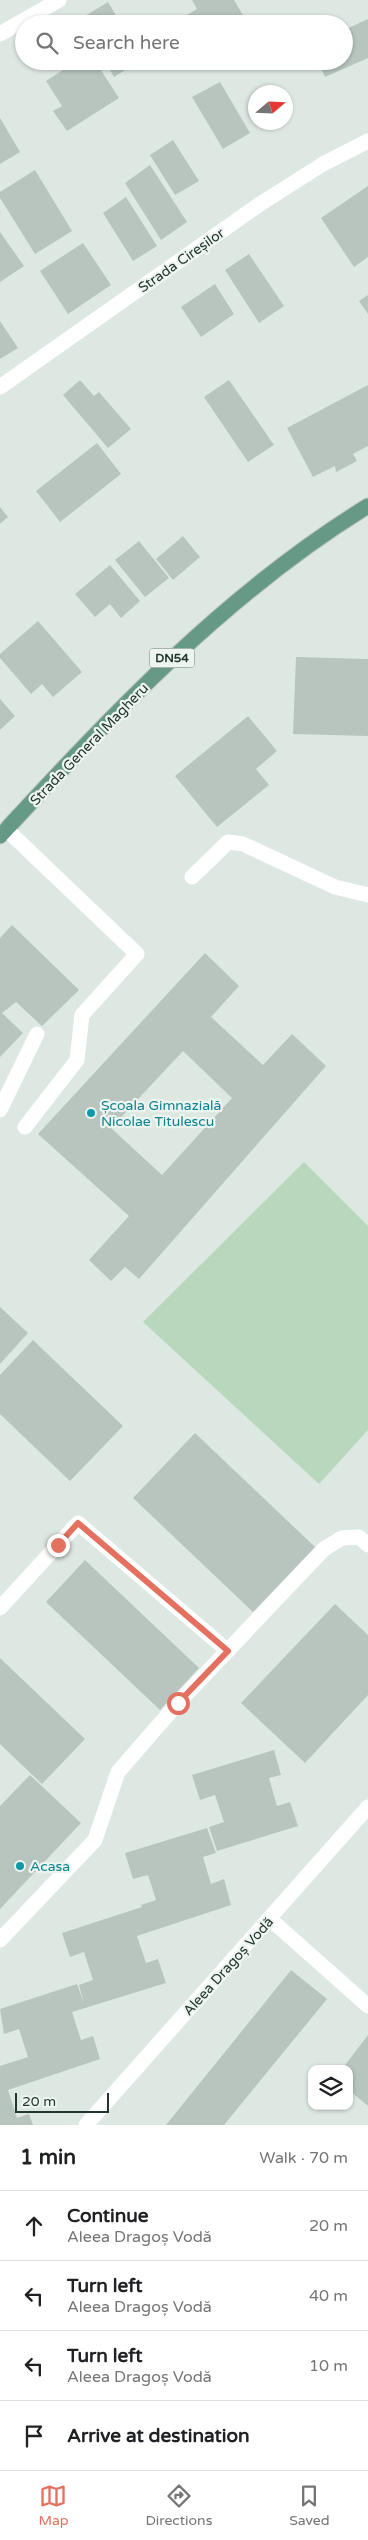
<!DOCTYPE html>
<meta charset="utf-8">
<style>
body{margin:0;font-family:"Varela Round",sans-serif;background:#f6f6f6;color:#202124}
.controls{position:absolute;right:15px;bottom:15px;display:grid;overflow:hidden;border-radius:10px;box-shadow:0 1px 4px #0004}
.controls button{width:45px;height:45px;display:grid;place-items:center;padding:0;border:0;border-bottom:1px solid #e0e0e0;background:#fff;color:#202124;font:25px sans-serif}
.compass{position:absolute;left:248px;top:85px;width:45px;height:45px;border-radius:50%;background:#fff;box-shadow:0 1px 4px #0004;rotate:71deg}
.scale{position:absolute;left:15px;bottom:12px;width:94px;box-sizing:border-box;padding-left:5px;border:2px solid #21362e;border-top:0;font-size:14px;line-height:18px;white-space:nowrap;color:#21362e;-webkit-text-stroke:4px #eef5f0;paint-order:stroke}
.stop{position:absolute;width:15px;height:15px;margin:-11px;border:4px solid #e4705f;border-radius:50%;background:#fff}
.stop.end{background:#e4705f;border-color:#fff;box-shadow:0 1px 5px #0008}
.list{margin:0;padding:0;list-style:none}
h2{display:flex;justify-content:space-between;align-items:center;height:65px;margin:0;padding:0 20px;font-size:21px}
h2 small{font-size:16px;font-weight:400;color:#757577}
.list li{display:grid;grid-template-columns:32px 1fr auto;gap:15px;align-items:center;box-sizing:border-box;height:70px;padding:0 20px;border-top:1px solid #e0e0e0}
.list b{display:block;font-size:19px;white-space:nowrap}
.list p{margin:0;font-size:16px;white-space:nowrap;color:#757577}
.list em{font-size:16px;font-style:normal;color:#757577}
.icon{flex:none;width:28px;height:28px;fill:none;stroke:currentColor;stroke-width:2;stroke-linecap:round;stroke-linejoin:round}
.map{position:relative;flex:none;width:368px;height:2125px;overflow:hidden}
.search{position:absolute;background:#fff;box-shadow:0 1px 4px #0004;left:15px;right:15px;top:15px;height:55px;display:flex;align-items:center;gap:12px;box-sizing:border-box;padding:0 18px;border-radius:28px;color:#757577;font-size:19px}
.sheet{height:345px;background:#fff}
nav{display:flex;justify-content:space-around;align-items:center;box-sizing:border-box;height:70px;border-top:1px solid #e0e0e0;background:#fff;font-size:14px;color:#757577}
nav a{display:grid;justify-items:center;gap:2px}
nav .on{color:#e4705f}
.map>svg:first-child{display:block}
.green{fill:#b8d8bd}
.building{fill:#b7c5be;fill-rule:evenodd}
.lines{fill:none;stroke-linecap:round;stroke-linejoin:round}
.primary-casing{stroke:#bcc3c0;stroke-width:17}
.lane{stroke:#fff;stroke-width:15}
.street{stroke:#fff;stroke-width:15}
.primary{stroke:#669a86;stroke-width:15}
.route{stroke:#e4705f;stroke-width:6}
.culture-dot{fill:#0f9aa8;stroke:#eef5f0;stroke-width:2}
.labels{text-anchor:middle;stroke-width:4.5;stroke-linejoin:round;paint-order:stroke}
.shield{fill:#eef5f0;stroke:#5e6f68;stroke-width:1}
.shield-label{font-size:12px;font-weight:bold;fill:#21362e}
.street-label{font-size:14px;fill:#21362e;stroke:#eef5f0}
.culture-label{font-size:14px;fill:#0d838f;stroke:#eef5f0;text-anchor:start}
</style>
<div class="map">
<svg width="368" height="2125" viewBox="0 0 368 2125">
<rect width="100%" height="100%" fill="#dee8e2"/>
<path class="green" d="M304,1162l64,64v204l-49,54 -176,-162z"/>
<path class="building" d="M192,0h42l13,22 -62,2 -3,-6 15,-9z
M108,2l13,22h-38l-3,-5z
M368,19v39l-43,19 -7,-16h26v-31z
M77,61h18l24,37 -52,33 -14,-20 9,-5 -16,-25z
M105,61h35l-26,16z
M220,82l30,51 -27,16 -31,-52z
M0,118l20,34 -20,12z
M173,140l26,41 -24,14 -25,-40z
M150,165l37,57 -26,18 -36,-57z
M35,170l37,61 -37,23 -35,-56v-6z
M368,186v71l-14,10 -33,-49z
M126,197l31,49 -24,15 -30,-48z
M0,232l24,34 -24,16z
M83,243l28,42 -43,29 -28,-43z
M249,254l35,52 -25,17 -34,-53z
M215,284l19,30 -33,23 -20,-30z
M368,295v19l-9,-13z
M0,321l18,27 -18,11z
M80,380l14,16 5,-4 32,37 -23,19 -45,-53z
M229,380l45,65 -26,17 -44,-65z
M368,385v61l-15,8 4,7 -21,11 -1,-6 -22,11 -26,-49z
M97,443l24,31 -61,48 -24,-31z
M0,507l8,10 -8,7z
M183,536l17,21 -27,23 -17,-21z
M139,541l30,37 -24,19 -30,-37z
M110,565l30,36 -19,17 -11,-14 -15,13 -20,-23z
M38,621l44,51 -29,25 -11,-13 -11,10 -31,-36v-4z
M296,657l72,2v77l-75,-2z
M0,699l15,17 -15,14z
M248,716l29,35 -21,18 13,16 -52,42 -42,-51z
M12,925l67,65 -37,36 -26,-24 -14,11 21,20 -23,24v-119z
M205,953l34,33 -28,31 52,48 29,-31 34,32 -187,213 -14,-12 -14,14 -22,-21 40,-44 -91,-82zM183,1051l49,47 -70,77 -51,-47z
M0,1307l28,26 -28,31z
M33,1340l90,86 -53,55 -70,-67v-39z
M195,1433l120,114 -62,65 -120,-114z
M85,1560l114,108 -39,42 -114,-108z
M335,1604l33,31v60l-63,68 -64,-60z
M0,1658l85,81 -43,45 -42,-40z
M274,1750l7,25 -12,3 8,28 13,-4 8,24 -81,25 -8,-24 15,-5 -9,-27 -15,5 -8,-25z
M30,1775l51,48 -81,86v-103z
M207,1828l9,25 -13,4 8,27 13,-5 7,26 -94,31 9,27 12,-4 8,24 -94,29 9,28 12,-4 7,23 -92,31 9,28 12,-4 4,11h-33v-59l28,-9 -9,-28 -15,5 -4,-25 77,-25 7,19 -5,-18 14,-5 -9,-28 -14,5 -8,-24 80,-26 -1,-2 15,-5 -8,-25 -15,4 -8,-26z
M291,1970l36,29 -103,126h-58z
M368,2035v71l-19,-16v-21h-7z"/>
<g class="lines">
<defs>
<path id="primary" d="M0,836c112,-121 226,-243 368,-330"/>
</defs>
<use href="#primary" class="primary-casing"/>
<path class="lane" d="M6,829l131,125 -55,61 -5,45 -52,67
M192,877l36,-35 15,2 92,43 33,8"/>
<path class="street" d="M0,34l59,-34
M0,387l260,-183 63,-40 45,-23
M0,1110l37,-76
M0,1608l78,-85 150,128
M270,1919l98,87
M0,1940l95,-100 23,-68 60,-69 146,-154 18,-11 17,-1 9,8
M86,2125l282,-318"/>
<use href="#primary" class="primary"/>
</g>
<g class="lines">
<path class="route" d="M58,1545l20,-22 150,128 -50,52"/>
</g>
<g class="culture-dot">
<circle cx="91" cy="1113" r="5"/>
<circle cx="20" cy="1866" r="5"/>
</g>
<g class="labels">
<rect class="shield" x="149.5" y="648.5" width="45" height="19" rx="4"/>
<g class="shield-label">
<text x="172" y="662">DN54</text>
</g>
<g class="street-label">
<text transform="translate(181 260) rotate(-35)" y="5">Strada Cireșilor</text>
<text transform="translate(89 744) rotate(-46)" y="5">Strada General Magheru</text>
<text transform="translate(228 1966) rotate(-48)" y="5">Aleea Dragoș Vodă</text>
</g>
<g class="culture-label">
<text x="101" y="1110">Școala Gimnazială<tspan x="101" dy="16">Nicolae Titulescu</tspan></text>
<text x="30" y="1871">Acasa</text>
</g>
</g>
</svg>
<div class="controls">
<button><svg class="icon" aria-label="layers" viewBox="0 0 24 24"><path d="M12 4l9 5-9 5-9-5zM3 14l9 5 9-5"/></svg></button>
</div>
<svg class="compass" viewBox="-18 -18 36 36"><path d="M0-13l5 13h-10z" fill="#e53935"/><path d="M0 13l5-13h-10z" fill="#757577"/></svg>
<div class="scale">20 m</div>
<div class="stop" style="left:178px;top:1703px"></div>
<div class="stop end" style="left:58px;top:1545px"></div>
<div class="search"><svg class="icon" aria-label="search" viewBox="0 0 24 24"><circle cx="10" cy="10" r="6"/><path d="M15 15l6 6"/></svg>Search here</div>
</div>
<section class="sheet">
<h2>1 min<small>Walk · 70 m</small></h2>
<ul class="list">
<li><svg class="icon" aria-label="ahead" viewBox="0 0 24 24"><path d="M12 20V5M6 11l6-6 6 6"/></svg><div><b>Continue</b><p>Aleea Dragoș Vodă</p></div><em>20 m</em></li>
<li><svg class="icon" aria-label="left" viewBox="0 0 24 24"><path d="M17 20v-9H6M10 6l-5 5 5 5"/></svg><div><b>Turn left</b><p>Aleea Dragoș Vodă</p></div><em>40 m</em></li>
<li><svg class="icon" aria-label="left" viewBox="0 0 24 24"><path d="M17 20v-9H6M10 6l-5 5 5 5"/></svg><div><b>Turn left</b><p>Aleea Dragoș Vodă</p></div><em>10 m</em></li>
<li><svg class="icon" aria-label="arrive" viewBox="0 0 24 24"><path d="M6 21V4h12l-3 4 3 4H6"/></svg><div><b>Arrive at destination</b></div></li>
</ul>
</section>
<nav>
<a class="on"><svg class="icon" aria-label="map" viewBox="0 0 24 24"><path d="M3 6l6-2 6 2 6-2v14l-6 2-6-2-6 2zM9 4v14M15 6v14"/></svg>Map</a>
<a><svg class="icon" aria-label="directions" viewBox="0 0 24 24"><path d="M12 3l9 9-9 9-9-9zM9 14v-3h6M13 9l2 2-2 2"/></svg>Directions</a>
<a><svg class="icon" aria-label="saved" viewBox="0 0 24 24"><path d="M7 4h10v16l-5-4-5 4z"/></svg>Saved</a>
</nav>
